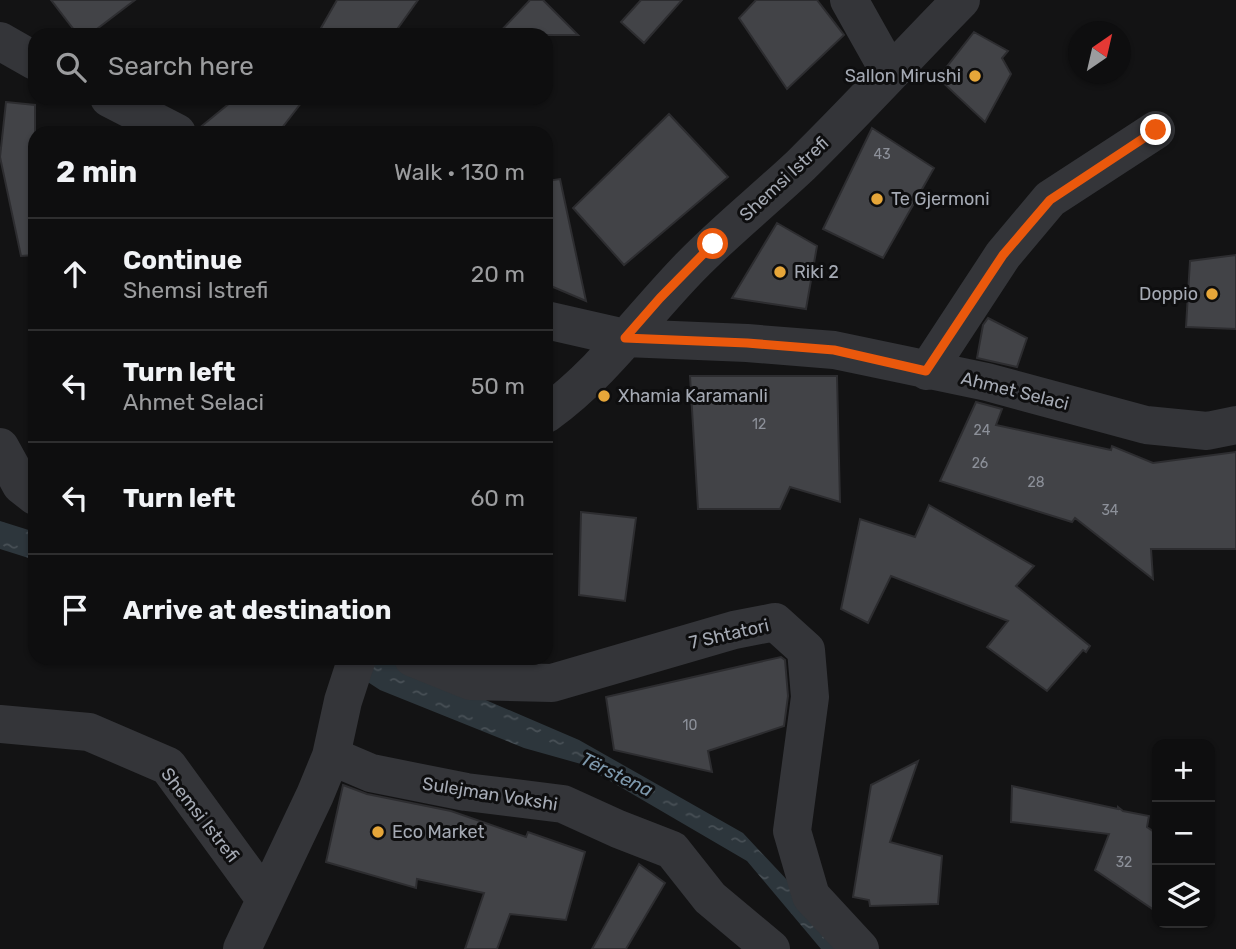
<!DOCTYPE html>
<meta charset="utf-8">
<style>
body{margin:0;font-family:Rubik,sans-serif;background:#1c1c1d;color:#f1f3f6}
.controls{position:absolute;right:21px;bottom:21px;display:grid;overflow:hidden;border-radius:14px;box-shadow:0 2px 5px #0004}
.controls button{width:63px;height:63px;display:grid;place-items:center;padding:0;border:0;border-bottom:2px solid #2e2e2f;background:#0e0e0f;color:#f1f3f6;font:35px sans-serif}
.compass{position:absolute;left:1068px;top:21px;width:63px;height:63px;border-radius:50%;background:#0e0e0f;box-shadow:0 2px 5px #0004;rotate:34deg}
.stop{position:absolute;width:21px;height:21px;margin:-16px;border:5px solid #ea580c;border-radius:50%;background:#fff}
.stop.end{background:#ea580c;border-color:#fff;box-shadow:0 2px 7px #0008}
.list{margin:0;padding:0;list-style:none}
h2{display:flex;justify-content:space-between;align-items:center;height:91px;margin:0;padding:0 28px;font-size:30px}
h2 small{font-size:23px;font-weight:400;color:#9b9c9e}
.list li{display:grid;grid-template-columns:46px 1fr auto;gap:21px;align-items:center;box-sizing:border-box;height:112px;padding:0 28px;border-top:2px solid #2e2e2f}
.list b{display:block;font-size:26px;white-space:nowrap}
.list p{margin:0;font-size:23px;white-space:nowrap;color:#9b9c9e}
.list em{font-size:23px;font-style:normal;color:#9b9c9e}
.icon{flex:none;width:38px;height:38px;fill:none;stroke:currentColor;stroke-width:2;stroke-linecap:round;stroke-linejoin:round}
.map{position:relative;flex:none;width:1236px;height:949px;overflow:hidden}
.search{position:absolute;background:#0e0e0f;box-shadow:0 2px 5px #0004;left:28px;top:28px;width:525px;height:77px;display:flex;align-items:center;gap:18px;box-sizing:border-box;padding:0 24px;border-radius:21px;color:#9b9c9e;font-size:26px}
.panel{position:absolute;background:#0e0e0f;box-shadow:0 2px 5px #0004;left:28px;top:126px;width:525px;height:539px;border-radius:21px}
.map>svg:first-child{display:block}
.water{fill:url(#water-ripples)}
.building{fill:#424347;stroke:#2d2d30;stroke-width:2}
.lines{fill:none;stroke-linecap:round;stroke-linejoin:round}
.minor{stroke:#343539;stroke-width:38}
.route{stroke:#ea580c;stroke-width:9}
.poi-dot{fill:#e6a639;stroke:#0e0e0f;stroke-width:2.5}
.labels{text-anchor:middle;stroke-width:6;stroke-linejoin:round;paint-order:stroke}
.number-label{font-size:14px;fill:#8c9099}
.poi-label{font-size:18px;fill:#a5aab4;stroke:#0e0e0f;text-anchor:start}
.street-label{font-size:18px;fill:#a5aab4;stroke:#0e0e0f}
.water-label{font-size:19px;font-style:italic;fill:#7e99ad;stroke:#0e0e0f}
</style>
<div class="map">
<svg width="1236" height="949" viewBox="0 0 1236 949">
<defs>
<pattern id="water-ripples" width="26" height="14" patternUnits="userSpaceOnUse" patternTransform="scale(1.75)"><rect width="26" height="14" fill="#2d363c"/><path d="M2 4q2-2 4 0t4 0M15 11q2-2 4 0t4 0" fill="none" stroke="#485056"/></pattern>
</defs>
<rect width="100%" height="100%" fill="#131314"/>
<path class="water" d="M0,521l35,11v28l-35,-11z
M331,658h73l70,37 105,45 164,93 61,65 41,51h-24l-74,-88 -166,-97 -57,-16 -144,-58z"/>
<path class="building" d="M51,0h84l-46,35h-11z
M337,0h81l-25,35h-76z
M530,0h13l35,35h-81z
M641,0h41l-38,43 -23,-21z
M756,0h61l27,35 -57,54 -48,-71z
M974,32l34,19 -6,7 9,16 -26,48 -47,-44z
M236,98h69l-27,35h-79l-1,-4z
M6,102l29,3v150l-14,1 -21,-99z
M669,114l59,63 -104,88 -51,-57z
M872,128l62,40 -51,90 -60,-29z
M560,179l26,122 -40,-17v-103z
M777,223l40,23 -11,63 -74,-11z
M1236,255v74l-50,-2 4,-66z
M988,318l39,20 -10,29 -40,-9 6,-33z
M690,376h147l3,126 -50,-15 -10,22h-82z
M976,402l26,7 -6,16 115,25 1,-4 41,17 83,-11v97h-85l2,30 -78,-61 -3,4 -132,-41z
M929,505l105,61 -18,20 74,60 -4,6 -3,-2 -36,41 -60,-44 21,-26 -117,-45 -23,47 -27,-14 19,-90 55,18z
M581,512l55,6 -11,83 -46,-6z
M781,657l4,3 3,36 -4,30 -76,25 4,21 -98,-22 -8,-53z
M918,761l-28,81 52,14 -4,48 -68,2 -1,-6 -16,-3 18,-112z
M343,785l24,9 84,17 75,26 2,-5 57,20 -19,68 -56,-6 -13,35h-32l19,-56 -67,-14 -1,9 -90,-26z
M1012,786l106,23v-2l5,4 26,5 -2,11 10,7v78l-62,-42 14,-36 -98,-12z
M639,864l26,19 -39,66h-34z"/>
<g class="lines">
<path class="minor" d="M849,0l41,73
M0,41l35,20
M109,98l68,35
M546,320l79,18 122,5 87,7 153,32 159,43 61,6 29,-6
M927,371l76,-116 47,-56 106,-69
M546,414c56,-40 97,-99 145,-148 35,-36 74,-67 110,-101 55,-54 106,-110 160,-165
M0,447l21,38 14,11
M413,658l57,23 82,2 182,-53 41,-8 31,28 4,47 -18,134 19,65 49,53
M0,724l89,8 79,34 97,133
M331,756l40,17 95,19 97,12 55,25 54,21 38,48 61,51
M242,949l73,-154 16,-39 12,-55 14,-43"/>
</g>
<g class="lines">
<path class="route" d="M713,244l-53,54 -35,40 122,5 87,7 92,21 77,-116 47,-55 106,-70"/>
</g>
<g class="poi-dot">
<circle cx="975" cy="76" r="7"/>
<circle cx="877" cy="199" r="7"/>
<circle cx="780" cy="272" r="7"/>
<circle cx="1212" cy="294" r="7"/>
<circle cx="604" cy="396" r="7"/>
<circle cx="378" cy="832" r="7"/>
</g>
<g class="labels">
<g class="number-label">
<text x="882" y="159">43</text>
<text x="759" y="429">12</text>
<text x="982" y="435">24</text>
<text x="980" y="468">26</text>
<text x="1036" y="487">28</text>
<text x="1110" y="515">34</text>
<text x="690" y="730">10</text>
<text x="1124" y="867">32</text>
</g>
<g class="poi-label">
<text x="961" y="82" text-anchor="end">Sallon Mirushi</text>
<text x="891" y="205">Te Gjermoni</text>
<text x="794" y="278">Riki 2</text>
<text x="1198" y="300" text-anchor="end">Doppio</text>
<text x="618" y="402">Xhamia Karamanli</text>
<text x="392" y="838">Eco Market</text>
</g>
<g class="street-label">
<text transform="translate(784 179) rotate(-43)" y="6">Shemsi Istrefi</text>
<text transform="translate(1015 391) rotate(14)" y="6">Ahmet Selaci</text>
<text transform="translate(729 634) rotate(-13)" y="6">7 Shtatori</text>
<text transform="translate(490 794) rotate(9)" y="6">Sulejman Vokshi</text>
<text transform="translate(200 815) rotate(52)" y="6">Shemsi Istrefi</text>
</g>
<g class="water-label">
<text transform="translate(617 774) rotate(26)" y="7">Tërstena</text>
</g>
</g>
</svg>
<div class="controls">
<button>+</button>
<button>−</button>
<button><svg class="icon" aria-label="layers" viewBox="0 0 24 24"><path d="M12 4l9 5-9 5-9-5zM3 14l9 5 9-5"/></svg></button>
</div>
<svg class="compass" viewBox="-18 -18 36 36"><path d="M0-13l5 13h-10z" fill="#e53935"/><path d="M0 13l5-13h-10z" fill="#9b9c9e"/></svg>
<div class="stop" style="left:713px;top:244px"></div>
<div class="stop end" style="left:1156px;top:130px"></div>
<div class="search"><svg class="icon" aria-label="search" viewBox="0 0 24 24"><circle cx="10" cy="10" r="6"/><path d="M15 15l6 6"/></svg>Search here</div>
<section class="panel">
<h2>2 min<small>Walk · 130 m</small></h2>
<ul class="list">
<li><svg class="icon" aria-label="ahead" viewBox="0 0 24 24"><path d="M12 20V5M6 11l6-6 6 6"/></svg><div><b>Continue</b><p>Shemsi Istrefi</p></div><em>20 m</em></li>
<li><svg class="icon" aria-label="left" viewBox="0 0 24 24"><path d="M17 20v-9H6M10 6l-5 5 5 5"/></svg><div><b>Turn left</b><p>Ahmet Selaci</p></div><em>50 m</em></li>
<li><svg class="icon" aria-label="left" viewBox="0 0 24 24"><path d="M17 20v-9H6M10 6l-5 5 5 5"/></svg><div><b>Turn left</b></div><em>60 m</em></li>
<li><svg class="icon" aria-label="arrive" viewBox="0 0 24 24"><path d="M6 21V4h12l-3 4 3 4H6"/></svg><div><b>Arrive at destination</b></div></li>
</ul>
</section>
</div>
